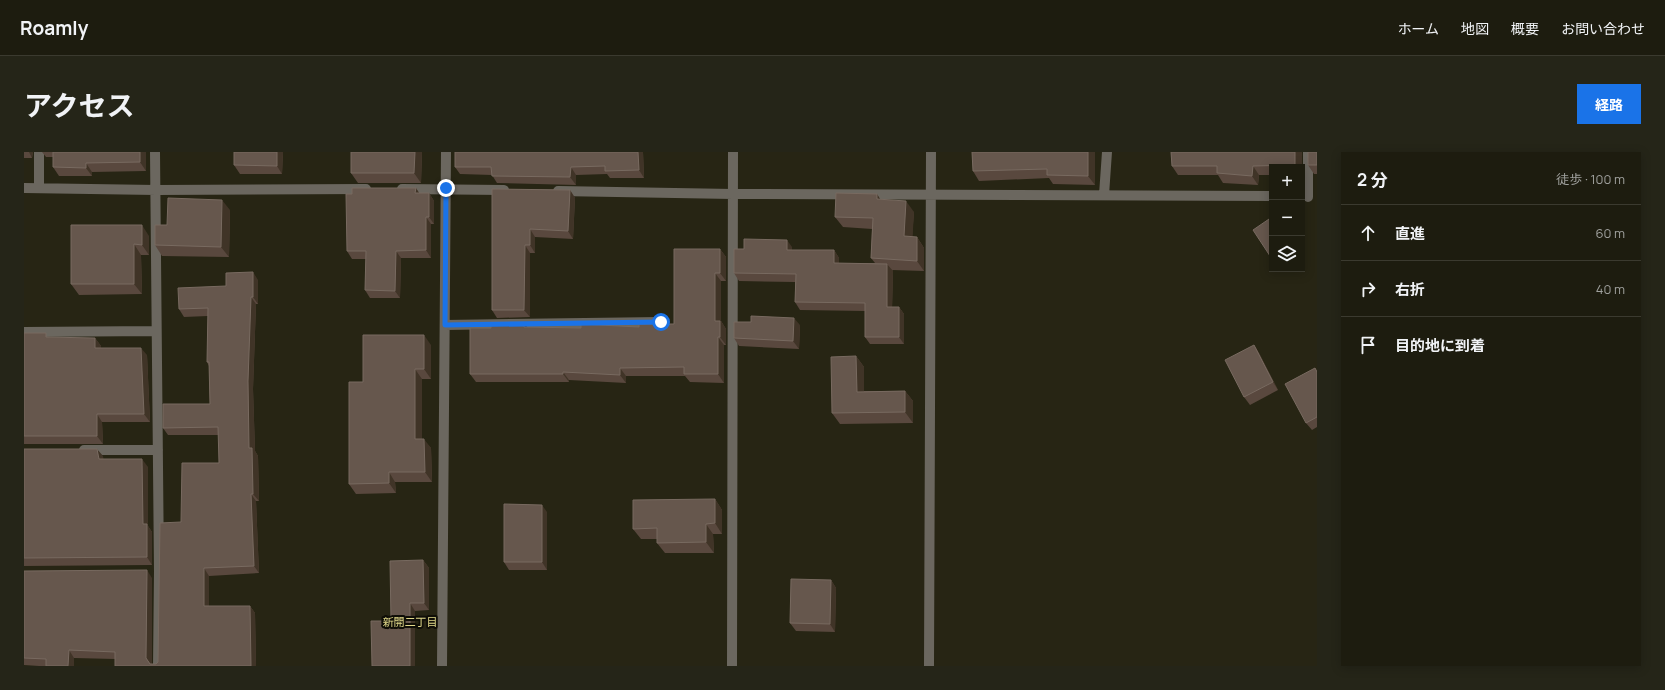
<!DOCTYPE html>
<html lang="ja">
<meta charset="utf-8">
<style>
body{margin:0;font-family:Manrope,"Noto Sans JP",sans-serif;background:#252518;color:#f1f3f6}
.controls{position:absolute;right:12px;top:12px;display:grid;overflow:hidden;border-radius:0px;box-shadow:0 2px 10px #0003}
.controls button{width:36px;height:36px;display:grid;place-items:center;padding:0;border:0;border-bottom:1px solid #3b3a2f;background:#1d1c0f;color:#f1f3f6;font:20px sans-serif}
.stop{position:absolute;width:12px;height:12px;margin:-9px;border:3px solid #1a73e8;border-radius:50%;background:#fff}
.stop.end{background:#1a73e8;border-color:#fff;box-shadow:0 1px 4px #0008}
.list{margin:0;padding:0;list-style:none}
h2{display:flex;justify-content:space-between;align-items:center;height:52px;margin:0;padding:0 16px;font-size:17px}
h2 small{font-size:13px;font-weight:400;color:#a0a19e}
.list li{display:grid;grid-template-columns:26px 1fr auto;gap:12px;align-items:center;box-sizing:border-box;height:56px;padding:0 16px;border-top:1px solid #3b3a2f}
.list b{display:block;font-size:15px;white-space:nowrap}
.list em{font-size:13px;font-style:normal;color:#a0a19e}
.icon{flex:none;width:22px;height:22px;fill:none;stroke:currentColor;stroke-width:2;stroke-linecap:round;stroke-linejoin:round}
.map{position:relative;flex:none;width:1293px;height:514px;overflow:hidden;border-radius:0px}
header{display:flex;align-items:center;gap:24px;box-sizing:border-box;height:56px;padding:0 20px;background:#1d1c0f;border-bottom:1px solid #3b3a2f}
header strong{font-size:19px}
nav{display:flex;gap:22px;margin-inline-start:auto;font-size:14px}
.intro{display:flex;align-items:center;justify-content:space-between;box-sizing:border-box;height:96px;padding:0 24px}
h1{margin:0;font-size:28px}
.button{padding:10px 18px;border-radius:0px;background:#1a73e8;color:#fff;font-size:14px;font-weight:700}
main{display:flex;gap:24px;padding:0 24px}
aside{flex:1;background:#1d1c0f;border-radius:0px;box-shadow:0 2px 10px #0003}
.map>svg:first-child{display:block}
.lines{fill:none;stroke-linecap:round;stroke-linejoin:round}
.minor{stroke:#6b675f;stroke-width:10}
.wall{fill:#59483e}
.shaded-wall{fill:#403427}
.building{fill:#66574d;stroke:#786a60}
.route{stroke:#1a73e8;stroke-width:5}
.labels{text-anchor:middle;stroke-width:4;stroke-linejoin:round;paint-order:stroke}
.neighbourhood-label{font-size:11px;fill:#e1d98a;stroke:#0f0e07}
</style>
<header>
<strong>Roamly</strong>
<nav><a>ホーム</a><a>地図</a><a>概要</a><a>お問い合わせ</a></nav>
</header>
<div class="intro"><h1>アクセス</h1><a class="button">経路</a></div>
<main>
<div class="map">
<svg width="1293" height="514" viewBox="0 0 1293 514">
<rect width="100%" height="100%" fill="#272514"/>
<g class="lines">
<path class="minor" d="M15,0v36
M131,0l4,419 -1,95
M1284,0v45
M0,36l132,2 210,-1
M378,37l102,1
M534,39l175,3 539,2
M1080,43l3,-43
M421,173l216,-3
M0,180l132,-1
M60,298h74
M418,514l4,-514
M708,514l1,-514
M905,514l2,-514"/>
</g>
<path class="wall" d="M0,0h9l-1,6h-8z
M18,0h104v19l-54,1v4h-33l-6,-9v-10h-7z
M210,0h49l-1,22h-42l-6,-9z
M327,0h71l-1,31h-63l-7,-10z
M431,0h188l1,26h-34l-3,-4 -31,1v10l-79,-2 -5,-8 -32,-1 -5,-7z
M948,0h123v33l-42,-1 -4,-6 -70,3 -6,-10z
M1147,0h131v15h-30v8h-13l-1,10 -35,-2 -5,-8h-40l-6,-9z
M1293,0v22h-3l-6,-9z
M392,36l3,5h10l5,8v23h-3v34h-30l-1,40h-30l-5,-8 1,-31h-14l-5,-8 5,-57z
M468,37l78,1 5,8 -2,41 -38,-2v16h-5v64l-33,1 -5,-8z
M853,42l3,6 34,12 -2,25h5l7,11v23l-32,-1 1,1 -1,36h7l5,7v30h-34l-5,-7v-26l-65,-1 -5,-8v-20l-56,-1 -5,-8 58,-26v3h42l5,8v5h36l-4,-5 1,-29 -29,-2 -8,-10z
M206,58l-1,47 -67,-1 -7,-11 12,-20z
M47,73l78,11v19h-8l1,39 -63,1 -8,-11z
M696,97l6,8v24h-5v40l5,8v16h-2v38l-34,-1 -5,-6h-59v7l-57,-3v2h-93l-6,-8 57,-47 54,1 58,-1 35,-3z
M234,128v24h-2l-3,85 2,62 3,5 1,45h-3l3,72 -50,3v30h41l5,7 1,53h-141v-7l-41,-1v8h-35l-15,-1v-94l128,7v86h4l2,-2 23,-140 38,-59v-28h-51l-5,-7 47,-24 -1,-38 -2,-4 1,-46 -24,1 -5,-8 47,-23z
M776,173l-1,24 -60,-3 -5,-8z
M0,181l25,5h46l6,8v2l46,7 3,67h-48l1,22h-79z
M407,193v34h-9v60l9,9 1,34h-37l1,11 -40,1 -7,-10 14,-102z
M1230,193l5,8 19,37 -28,15 -6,-8z
M832,204l8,11v24h41l8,10v22l-73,1 -8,-11z
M1291,216l2,3v56l-5,3 -6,-7z
M0,297l79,7v3l45,8v59l4,6v33l-128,1z
M691,347l7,11v24h-9l1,19h-49l-8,-10v-4h-16l-8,-10z
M523,360v58h-38l-5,-8z
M399,408l6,8v42l-14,1v55h-43z
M807,428l5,8 -1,44 -39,-1 -6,-8z"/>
<path class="shaded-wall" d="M5,0h4l-1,6z
M116,0h6v19l-6,-9z
M253,0h6l-1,22 -5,-8z
M391,0h7l-1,31 -7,-10z
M614,0h5l1,26 -5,-8z
M1064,0h7v33l-7,-9z
M1271,0h7v15h-6l-1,-2z
M62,11l6,9v4l-6,-8z
M1229,14l6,9 -1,10 -6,-9z
M547,15l5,8v10l-6,-8z
M392,36l5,8 -6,-3z
M546,38l5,8 -2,41 -5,-8z
M405,41l5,8v23l-5,-7z
M853,42l7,11 -7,-6z
M198,48l8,10 -1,47 -8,-10z
M882,49l8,11 -2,35 -8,-11z
M402,65l5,7v34l-5,-8z
M118,73l7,11v19l-7,-10z
M506,77l5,8v16l-5,-8z
M893,85l7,11v23l-7,-10z
M763,88l5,7v10l-5,-7z
M110,92l7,11 1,39 -8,-10z
M501,93l5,8v64l-6,-7z
M696,97l6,8v24l-6,-8z
M810,98l5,8v13l-5,-8z
M372,99l5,7 -1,40 -5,-7z
M863,112l6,7 -1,43 -5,-7z
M229,120l5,8v24l-5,-7z
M691,121l6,8v40l5,8v16l-6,-8 -5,-16z
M227,145l5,7 -3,85 2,62 3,5 1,45 -6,-7 -4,-46 -1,-67z
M875,155l5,7v30l-5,-7z
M770,166l6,7 -1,24 -6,-8z
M500,170l5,8 -5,-3z
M400,183l7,10v34l-7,-10z
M694,185l6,8v38l-6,-9z
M71,186l6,8v10l-6,-8z
M1230,193l5,8 19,37 -5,-8z
M117,196l6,7 3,67 -6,-8z
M832,204l8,11v35l-7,-10z
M596,216l6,8v7l-6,-8z
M391,217l7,10v70l-7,-10z
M539,220l6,8v2l-6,-8z
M881,239l8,10v22l-8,-11z
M73,262l5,8 1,22 -6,-8z
M400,287l7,9 1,34 -7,-10z
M73,297l6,7 2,11 -6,-8z
M118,307l6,8v59l4,6v33l-5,-8 -4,-33z
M365,320l6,10 1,11 -7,-10z
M227,342l5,7 3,72 -5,-7z
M691,347l7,11v24l-7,-11z
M518,353l5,7v58l-5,-8z
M682,372l7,10 1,19 -8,-11z
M399,408l6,8v42l-5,-7z
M180,416l5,8v37l-5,-7z
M123,418l5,8v88l-6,-8z
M807,428l5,8 -1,44 -5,-8z
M386,451l5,8v55h-5z
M226,454l5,7 1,53h-5z
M45,498l5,8v8h-6z"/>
<path class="building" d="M29,0h87v10l-54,1v5l-33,-1z
M210,0h43v14l-43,-1z
M327,0h64l-1,21h-63z
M431,0h183l1,18 -34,1v-5l-34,1 -1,10 -78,-1 -1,-9h-36z
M948,0h116v24l-41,-1v-6l-74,2z
M1147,0h124v13l-42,1 -1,10 -35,-3v-7h-45z
M1284,0h9v13h-9z
M328,36h64l-1,5h14v24h-3v33l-30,1 -1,40 -30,-1 1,-39h-19l-1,-57h6z
M468,37l78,1 -2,41 -38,-2v16h-5l-1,65h-32z
M812,41l41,1v5l29,2 -2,35 13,1v24l-46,-3 2,-40 -38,-1z
M144,46l54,2 -1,47 -66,-2v-20h12z
M1248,65v42l-19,-29z
M47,73h71v20l-8,-1v40h-63z
M720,87l43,1v10h47v13l53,1v43h12v30h-34v-34l-70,-1 1,-28 -62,-1v-24h10z
M650,97h46v24h-5v48h5v16h-2v37h-34v-7l-64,1v7l-57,-3v2h-93v-46h21v-6h33v5l57,1v-4l58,3v-3h35z
M229,120v25h-2l-3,84 1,67h3l1,46h-2l3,72 -50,2v38h46l1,60h-136v-14l-46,-2 -1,16h-22v-7l-22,-1v-87l123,-1 -1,88 4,6h6l2,-2 2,-139 21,-1 1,-59h37l-1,-36 -55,1v-24h47l-1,-42h-2l1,-54 -29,1 -1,-21 48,-2v-13z
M727,164l43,2 -1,23 -59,-3v-16h17z
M0,181h22v4l49,1v10h46l3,66h-47v22h-73z
M339,183h61v34h-9v70h9l1,33h-36v11l-40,1v-102h14z
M1230,193l19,37 -29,15 -19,-37z
M832,204l1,36 48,-1v21l-73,1 -1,-56z
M1291,216l2,4v45l-11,6 -21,-39z
M0,297h73l2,10h43l1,65h4v33l-123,1z
M691,347v24l-9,1v18l-49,1v-15l-24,1v-29z
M480,352l38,1v57h-38z
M399,408l1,43h-14v63h-38l-1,-45h20l-1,-60z
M767,427l40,1 -1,44 -40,-1z"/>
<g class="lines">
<path class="route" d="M422,36l-1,137 216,-3"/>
</g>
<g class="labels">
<g class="neighbourhood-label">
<text x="386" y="474">新開二丁目</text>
</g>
</g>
</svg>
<div class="controls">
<button>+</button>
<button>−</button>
<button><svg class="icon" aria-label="layers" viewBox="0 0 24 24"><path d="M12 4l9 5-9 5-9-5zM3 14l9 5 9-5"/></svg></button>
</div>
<div class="stop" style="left:637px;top:170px"></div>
<div class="stop end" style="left:422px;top:36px"></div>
</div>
<aside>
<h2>2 分<small>徒歩 · 100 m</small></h2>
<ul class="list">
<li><svg class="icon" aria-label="ahead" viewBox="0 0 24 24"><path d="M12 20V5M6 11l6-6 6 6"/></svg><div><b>直進</b></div><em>60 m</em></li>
<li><svg class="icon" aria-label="right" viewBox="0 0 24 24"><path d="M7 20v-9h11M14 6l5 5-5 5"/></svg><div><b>右折</b></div><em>40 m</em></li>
<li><svg class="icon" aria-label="arrive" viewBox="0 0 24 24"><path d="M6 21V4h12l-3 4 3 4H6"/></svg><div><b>目的地に到着</b></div></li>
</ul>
</aside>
</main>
